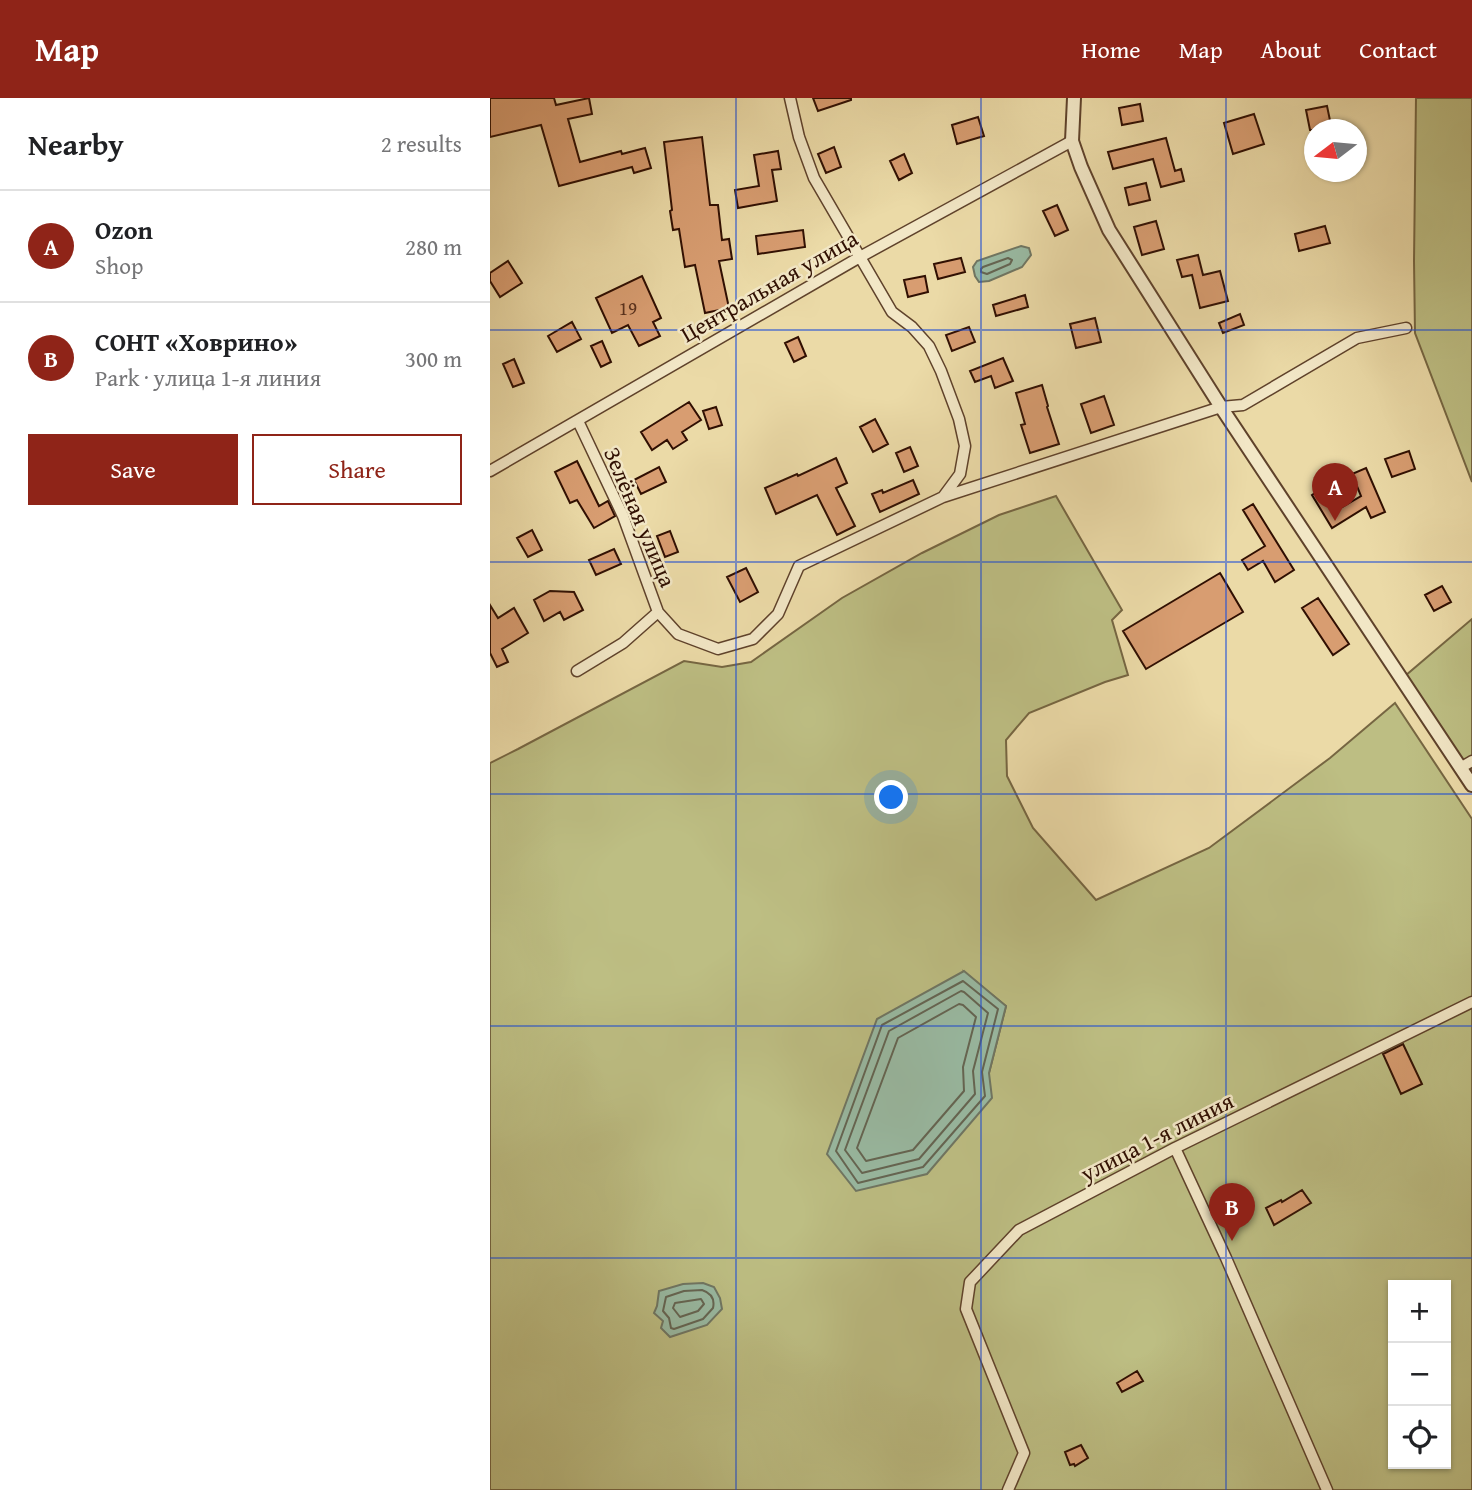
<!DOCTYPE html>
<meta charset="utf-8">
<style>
body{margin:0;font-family:"Gentium Book Plus",serif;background:#f2f2f2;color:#202124}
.controls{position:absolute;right:21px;bottom:21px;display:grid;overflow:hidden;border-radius:0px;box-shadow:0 2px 5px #0004}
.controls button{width:63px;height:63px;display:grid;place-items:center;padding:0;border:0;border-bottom:2px solid #e0e0e0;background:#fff;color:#202124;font:35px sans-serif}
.compass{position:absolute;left:814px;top:21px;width:63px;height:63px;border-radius:50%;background:#fff;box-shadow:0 2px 5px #0004;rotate:254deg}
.you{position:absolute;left:402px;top:700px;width:24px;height:24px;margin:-18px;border:5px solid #fff;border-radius:50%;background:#1a73e8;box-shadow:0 0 0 10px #1a73e833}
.badge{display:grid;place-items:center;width:46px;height:46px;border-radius:50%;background:#8f2418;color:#fff;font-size:23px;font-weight:700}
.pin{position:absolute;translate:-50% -58px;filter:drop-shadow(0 2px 4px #0008)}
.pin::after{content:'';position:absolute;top:37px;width:24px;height:21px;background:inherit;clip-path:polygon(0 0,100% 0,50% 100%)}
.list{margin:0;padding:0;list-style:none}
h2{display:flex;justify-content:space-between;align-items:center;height:91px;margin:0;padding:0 28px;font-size:30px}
h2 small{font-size:23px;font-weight:400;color:#757577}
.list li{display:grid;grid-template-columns:46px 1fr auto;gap:21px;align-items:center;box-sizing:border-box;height:112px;padding:0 28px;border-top:2px solid #e0e0e0}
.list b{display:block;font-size:26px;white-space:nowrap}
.list p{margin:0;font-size:23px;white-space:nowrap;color:#757577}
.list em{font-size:23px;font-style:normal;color:#757577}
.actions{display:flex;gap:14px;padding:21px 28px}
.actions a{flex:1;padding:16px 0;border:2px solid #8f2418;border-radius:0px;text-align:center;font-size:24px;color:#8f2418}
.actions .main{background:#8f2418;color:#fff}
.icon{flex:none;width:38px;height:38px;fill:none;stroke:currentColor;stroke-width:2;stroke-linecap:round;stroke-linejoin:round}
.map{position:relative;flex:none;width:982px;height:1392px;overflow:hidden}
header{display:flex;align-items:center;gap:42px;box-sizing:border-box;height:98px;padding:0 35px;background:#8f2418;color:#fff}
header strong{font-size:33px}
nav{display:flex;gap:38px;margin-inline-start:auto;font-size:24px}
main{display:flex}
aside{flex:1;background:#fff}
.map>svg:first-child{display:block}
.green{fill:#bdbe83;stroke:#766642;stroke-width:2;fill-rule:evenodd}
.water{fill:#99bba4;stroke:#6f7663;stroke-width:2}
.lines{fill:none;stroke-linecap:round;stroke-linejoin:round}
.shore{stroke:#646553;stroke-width:2}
.building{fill:#d89d71;stroke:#300f02;stroke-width:2}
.minor-casing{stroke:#5f422b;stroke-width:13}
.tertiary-casing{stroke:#5f422b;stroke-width:16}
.minor{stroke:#f2e7c6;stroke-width:10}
.tertiary{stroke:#f2e7c6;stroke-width:12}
.grid{fill:none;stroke:#1d4ed8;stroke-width:2;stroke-opacity:0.55}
.labels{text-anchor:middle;stroke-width:5;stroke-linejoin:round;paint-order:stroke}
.number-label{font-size:19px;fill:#5a321e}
.street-label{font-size:23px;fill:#300f02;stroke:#f2e7c6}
</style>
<header>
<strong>Map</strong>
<nav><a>Home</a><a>Map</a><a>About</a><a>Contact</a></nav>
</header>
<main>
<aside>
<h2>Nearby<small>2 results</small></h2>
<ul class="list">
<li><span class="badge">A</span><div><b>Ozon</b><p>Shop</p></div><em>280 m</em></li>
<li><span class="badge">B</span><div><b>СОНТ «Ховрино»</b><p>Park · улица 1-я линия</p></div><em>300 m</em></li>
</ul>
<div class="actions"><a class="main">Save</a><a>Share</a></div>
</aside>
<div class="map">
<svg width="982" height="1392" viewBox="0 0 982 1392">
<rect width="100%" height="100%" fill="#ebdaa7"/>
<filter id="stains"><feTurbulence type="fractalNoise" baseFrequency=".00286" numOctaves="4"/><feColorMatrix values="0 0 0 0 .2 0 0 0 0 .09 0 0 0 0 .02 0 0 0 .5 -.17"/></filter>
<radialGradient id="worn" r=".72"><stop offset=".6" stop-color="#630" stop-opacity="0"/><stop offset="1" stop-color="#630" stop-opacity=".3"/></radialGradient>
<path class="green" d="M926,0h56v384l-57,-149 -1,-72z
M566,398l66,114 -10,10 16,55 -23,7 -76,31 -23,27 1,36 26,52 63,72 113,-52 121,-90 65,-55 77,116v671h-982v-727l28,-14 166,-88 38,6 29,-5 91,-64 80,-45 77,-38zM474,874l42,34 -17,67zM903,1187h53v179h-53z
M982,521v157l-67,-100z"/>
<path class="water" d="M531,148l8,2 2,7 -9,12 -33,14 -10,1 -4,-6 -2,-9 4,-6z
M474,873l42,35 -17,67 3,25 -65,76 -71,17 -29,-37 50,-135z
M213,1185l11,4 6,11 2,11 -15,16 -37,12 -9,-9 2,-7 -9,-8 3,-7 2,-15 24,-7z"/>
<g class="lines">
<path class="shore" d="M518,160l4,2 -2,4 -23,10 -6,-2v-3l2,-2z
M473,883l35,28 -16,63 3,24 -62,71 -65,16 -22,-32 46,-126z
M471,893l3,1 24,21 -15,58 2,23 -56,65 -57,14 -17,-23 44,-119z
M469,906l4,1 13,12 -13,50 1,24 -51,59 -47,11 -9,-13 41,-110z
M212,1192c9,3 13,9 11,18l-10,11 -29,10 -3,-1 -2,-10 -6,-7 3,-14 18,-6z
M211,1201l3,5 -6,7 -18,6 -7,-9 2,-5z"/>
</g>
<path class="building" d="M0,0h64l2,7 33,-7 3,16 -24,5 12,43 41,-11 1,3 23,-6 6,20 -17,5 -2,-6 -73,19 -18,-61 -51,12z
M323,0h38v2l-33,11z
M650,6l3,17 -21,4 -3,-17z
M837,8l5,24h-22l-4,-20z
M764,16l10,30 -31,10 -9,-31z
M488,19l6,19 -27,8 -5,-19z
M212,39l8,68h8l4,35 7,-1 3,20 -13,2 10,47 -24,5 -10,-48 -10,2 -6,-38 -6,1 -3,-19 2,-1 -8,-68z
M676,40l9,33 6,-2 3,12 -23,6 -8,-28 -40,10 -5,-17z
M344,49l7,20 -15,6 -8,-19z
M288,53l3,18 -9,1 5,31 -39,7 -3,-18 24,-4 -5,-31z
M414,56l8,19 -13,7 -9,-19z
M656,85l4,17 -21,5 -4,-17z
M567,107l11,25 -13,6 -12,-25z
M666,123l8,28 -22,6 -8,-28z
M835,128l5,17 -31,8 -4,-17z
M313,132l2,17 -47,7 -2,-18z
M708,157l5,20 17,-4 8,30 -28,7 -8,-33 -10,2 -5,-17z
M471,160l4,14 -27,7 -4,-15z
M18,163l14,22 -22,14 -10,-16v-8z
M152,178l19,42 -8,4 7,14 -21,10 -11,-21 -16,8 -16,-35z
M435,178l3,16 -20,5 -4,-17z
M535,197l3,12 -32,9 -3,-11z
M750,216l4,11 -21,8 -4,-10z
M605,220l6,24 -25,6 -6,-24z
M82,224l9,17 -24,13 -9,-16z
M479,229l6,15 -23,9 -6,-16z
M308,239l8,19 -12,6 -9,-19z
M112,243l9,21 -10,5 -10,-21z
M513,260l10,23 -18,7 -4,-12 -16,6 -5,-11z
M24,261l10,24 -11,4 -10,-23z
M552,287l6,21 -1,1 12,37 -29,9 -9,-28 4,-1 -9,-31z
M614,298l10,29 -23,8 -10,-29z
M199,304l12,18 -19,12 5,8 -14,9 -6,-9 -15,10 -11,-18z
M226,309l6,18 -13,4 -6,-18z
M385,321l13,25 -15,8 -13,-25z
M420,349l8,19 -14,6 -8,-19z
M919,353l6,18 -23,8 -7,-18z
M346,360l11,25 -11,5 19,38 -18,9 -20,-40 -41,19 -11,-26 32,-14 1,2z
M87,363l22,45 9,-5 7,15 -21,12 -17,-28 -7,3 -15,-31z
M169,369l7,15 -25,12 -7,-14z
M876,370l19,44 -14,6 -5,-11 -34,21 -20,-33 11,-7 14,22 24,-14 -9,-22z
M423,382l6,14 -39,18 -8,-18 10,-4 1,3z
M763,406l41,66 -19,12 -12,-21 -15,9 -6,-10 23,-14 -22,-36z
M42,432l10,20 -14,7 -11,-19z
M180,433l8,21 -13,5 -8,-21z
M124,451l7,15 -25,11 -7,-15z
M256,470l12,24 -18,10 -13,-25z
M730,475l23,39 -97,57 -23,-38z
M952,488l9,16 -17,9 -9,-16z
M60,493l24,1 9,18 -19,10 -4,-8 -16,9 -10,-21z
M828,500l31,46 -16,11 -31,-47z
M0,507l8,13 16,-10 14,25 -26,16 6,13 -11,5 -7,-14z
M913,946l19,40 -21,10 -18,-40z
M812,1092l9,13 -37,22 -8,-17 15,-8 1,2z
M647,1273l6,10 -21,11 -5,-9z
M591,1347l7,13 -13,8 -1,-2 -4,1 -5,-13z"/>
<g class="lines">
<defs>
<path id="minor" d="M0,373l370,-214 212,-116
M453,399l278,-90 22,-2 114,-67 49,-10
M168,514l20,22 40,15 35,-10 25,-25 21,-48 144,-69 17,-23 5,-28 -6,-27 -18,-48 -12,-25 -17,-19 -20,-15 -78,-134 -15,-41 -9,-39
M87,573l46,-28 35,-31 -35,-96 -45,-95
M970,670l12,-7
M685,1050l51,110 101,232
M518,1392l16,-37 -58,-144 4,-27 49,-52 156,-82 297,-146"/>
<path id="tertiary" d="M584,0l-2,43 9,26 28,63 112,177 251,378"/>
</defs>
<use href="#minor" class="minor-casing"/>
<use href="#tertiary" class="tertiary-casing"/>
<use href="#minor" class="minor"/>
<use href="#tertiary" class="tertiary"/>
</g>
<path class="grid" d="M246,0v1392M491,0v1392M736,0v1392M0,232h982M0,464h982M0,696h982M0,928h982M0,1160h982"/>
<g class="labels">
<g class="number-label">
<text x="138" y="217">19</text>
</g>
<g class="street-label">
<text transform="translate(279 188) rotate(-30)" y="8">Центральная улица</text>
<text transform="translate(150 419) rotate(67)" y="8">Зелёная улица</text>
<text transform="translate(667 1039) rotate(-27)" y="8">улица 1-я линия</text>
</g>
</g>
<rect width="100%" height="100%" filter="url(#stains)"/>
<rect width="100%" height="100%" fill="url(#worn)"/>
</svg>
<div class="controls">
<button>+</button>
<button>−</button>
<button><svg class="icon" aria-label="locate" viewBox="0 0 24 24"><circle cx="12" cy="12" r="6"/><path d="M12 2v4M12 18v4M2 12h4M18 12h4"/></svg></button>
</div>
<svg class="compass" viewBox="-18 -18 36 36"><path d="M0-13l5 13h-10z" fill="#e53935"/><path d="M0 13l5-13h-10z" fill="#757577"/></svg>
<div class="you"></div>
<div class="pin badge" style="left:845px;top:423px">A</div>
<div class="pin badge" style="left:742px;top:1143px">B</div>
</div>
</main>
